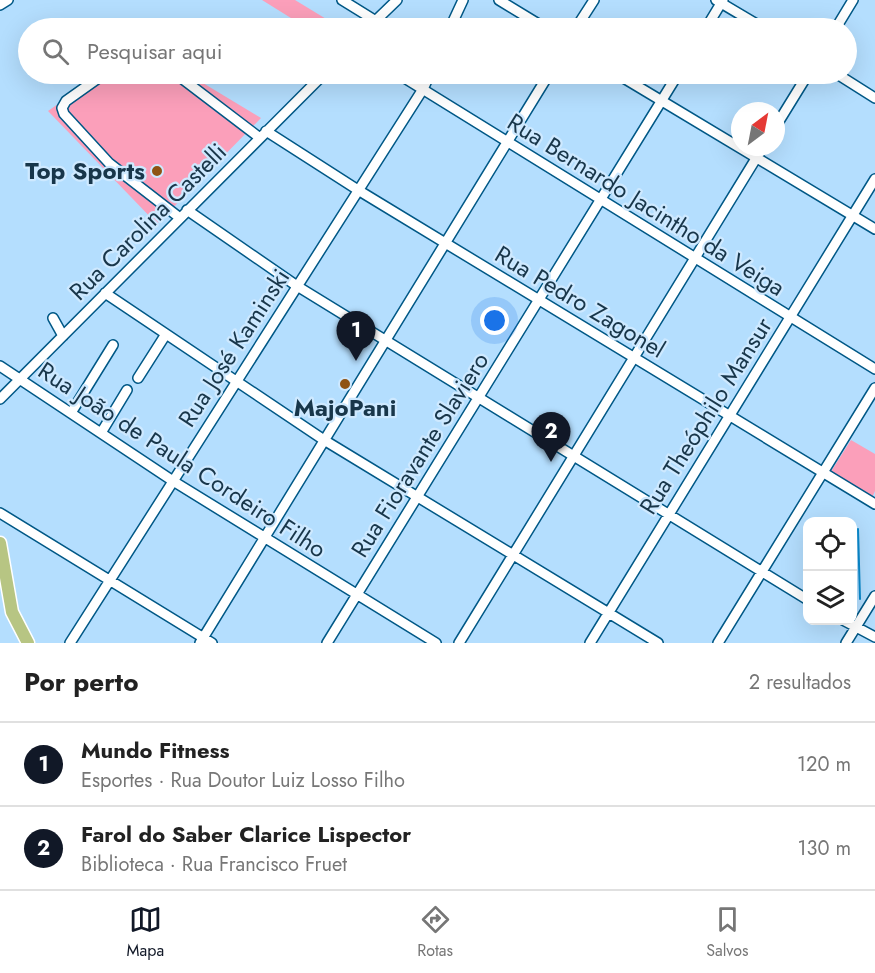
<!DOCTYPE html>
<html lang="pt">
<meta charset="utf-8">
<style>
body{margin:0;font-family:Jost,sans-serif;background:#f6f6f6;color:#222}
.controls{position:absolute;right:18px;bottom:18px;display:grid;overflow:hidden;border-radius:12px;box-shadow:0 6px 24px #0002}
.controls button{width:54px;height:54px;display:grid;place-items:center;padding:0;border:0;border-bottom:2px solid #e0e0e0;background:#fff;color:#222;font:30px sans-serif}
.compass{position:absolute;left:731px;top:102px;width:54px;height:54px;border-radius:50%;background:#fff;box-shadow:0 6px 24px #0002;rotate:32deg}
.you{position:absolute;left:495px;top:321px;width:21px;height:21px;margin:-15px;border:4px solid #fff;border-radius:50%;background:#1a73e8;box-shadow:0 0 0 9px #1a73e833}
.badge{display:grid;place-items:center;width:39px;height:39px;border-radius:50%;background:#111827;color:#fff;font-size:20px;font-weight:700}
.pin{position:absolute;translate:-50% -50px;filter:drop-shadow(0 2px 3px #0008)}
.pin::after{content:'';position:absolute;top:32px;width:21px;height:18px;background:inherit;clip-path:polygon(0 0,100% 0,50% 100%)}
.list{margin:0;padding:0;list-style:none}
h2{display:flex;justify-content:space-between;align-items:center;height:78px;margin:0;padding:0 24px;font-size:26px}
h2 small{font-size:20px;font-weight:400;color:#767676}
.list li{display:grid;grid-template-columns:39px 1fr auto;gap:18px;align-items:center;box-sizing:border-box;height:84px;padding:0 24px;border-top:2px solid #e0e0e0}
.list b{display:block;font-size:22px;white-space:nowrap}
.list p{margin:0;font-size:20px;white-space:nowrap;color:#767676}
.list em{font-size:20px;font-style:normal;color:#767676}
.icon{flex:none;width:33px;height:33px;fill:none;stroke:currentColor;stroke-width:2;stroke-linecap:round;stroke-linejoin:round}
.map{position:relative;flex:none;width:875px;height:643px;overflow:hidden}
.search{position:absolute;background:#fff;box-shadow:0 6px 24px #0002;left:18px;right:18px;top:18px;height:66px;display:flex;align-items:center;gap:15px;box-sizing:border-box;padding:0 21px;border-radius:33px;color:#767676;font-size:22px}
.sheet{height:246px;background:#fff}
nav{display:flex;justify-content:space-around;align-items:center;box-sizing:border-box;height:84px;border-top:2px solid #e0e0e0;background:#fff;font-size:16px;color:#767676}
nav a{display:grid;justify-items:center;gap:3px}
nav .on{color:#111827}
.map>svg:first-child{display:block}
.green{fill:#fb9fba}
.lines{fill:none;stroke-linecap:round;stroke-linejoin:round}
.stream{stroke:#0a8acd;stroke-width:2}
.minor-casing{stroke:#005886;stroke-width:12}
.major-casing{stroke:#fff;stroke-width:15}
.minor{stroke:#fff;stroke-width:9}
.major{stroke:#b7c583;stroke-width:12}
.poi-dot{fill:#8f5313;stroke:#cee9ff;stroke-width:2}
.labels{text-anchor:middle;stroke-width:4.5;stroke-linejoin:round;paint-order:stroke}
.poi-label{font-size:24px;font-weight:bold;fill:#18364a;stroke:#cee9ff;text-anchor:end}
.street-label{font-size:24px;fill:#18364a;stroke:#cee9ff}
</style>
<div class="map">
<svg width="875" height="643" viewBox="0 0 875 643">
<rect width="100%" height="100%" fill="#b4defe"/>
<path class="green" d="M262,0h33l46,28h-34z
M101,74h87l73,44 -104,106 -109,-113z
M851,440l24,14v37l-3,7 -42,-25z"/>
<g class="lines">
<path class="stream" d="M858,529l2,70"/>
<defs>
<path id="minor" d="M342,0l34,21
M499,0l46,28
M716,0l47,28
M0,5l8,-5
M368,28l29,-28
M450,28l13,-28
M576,28l18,-28
M706,28l17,-28
M836,28l17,-28
M104,74l-38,27 -4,7 2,6 45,49 71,55
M176,74l84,64
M398,74l477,295
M617,74l258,155
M837,74l38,24
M776,126l32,-52
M266,131l92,59 517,314
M187,210l110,76 511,314
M105,293l219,147 334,203
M53,318l10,18
M0,366l173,115 263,162
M138,378l28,-44
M0,399l324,-325
M71,413l42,-68
M101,433l26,-43
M0,513l212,130
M843,620l32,17
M70,643l353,-554 7,-15
M200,643l349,-569
M327,643l351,-569
M459,643l304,-496
M590,643l285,-464
M718,643l157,-255
M846,643l29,-47"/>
<path id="major" d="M0,543l12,69 16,31"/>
</defs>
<use href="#minor" class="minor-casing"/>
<use href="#major" class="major-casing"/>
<use href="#minor" class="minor"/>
<use href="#major" class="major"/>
</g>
<g class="poi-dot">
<circle cx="157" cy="171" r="6"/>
<circle cx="345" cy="384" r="6"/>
</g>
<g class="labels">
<g class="poi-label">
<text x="145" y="179">Top Sports</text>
<text x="345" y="416" text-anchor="middle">MajoPani</text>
</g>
<g class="street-label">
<text transform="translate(646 205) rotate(32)" y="8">Rua Bernardo Jacintho da Veiga</text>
<text transform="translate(148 222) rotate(-45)" y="8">Rua Carolina Castelli</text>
<text transform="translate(580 302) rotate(31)" y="8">Rua Pedro Zagonel</text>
<text transform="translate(234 348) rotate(-57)" y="8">Rua José Kaminski</text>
<text transform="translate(706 416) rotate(-58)" y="8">Rua Theóphilo Mansur</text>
<text transform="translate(420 455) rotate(-58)" y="8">Rua Fioravante Slaviero</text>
<text transform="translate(182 460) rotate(33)" y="8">Rua João de Paula Cordeiro Filho</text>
</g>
</g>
</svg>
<div class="controls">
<button><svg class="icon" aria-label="locate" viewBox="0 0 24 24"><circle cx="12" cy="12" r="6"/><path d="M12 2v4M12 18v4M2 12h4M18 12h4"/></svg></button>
<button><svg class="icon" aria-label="layers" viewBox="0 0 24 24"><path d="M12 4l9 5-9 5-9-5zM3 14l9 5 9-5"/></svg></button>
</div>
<svg class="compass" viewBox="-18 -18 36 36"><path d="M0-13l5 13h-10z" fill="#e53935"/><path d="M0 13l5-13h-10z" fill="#767676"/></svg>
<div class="you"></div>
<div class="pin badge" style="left:356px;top:361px">1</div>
<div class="pin badge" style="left:551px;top:462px">2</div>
<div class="search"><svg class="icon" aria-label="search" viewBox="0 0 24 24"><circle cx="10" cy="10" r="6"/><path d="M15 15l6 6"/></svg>Pesquisar aqui</div>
</div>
<section class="sheet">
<h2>Por perto<small>2 resultados</small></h2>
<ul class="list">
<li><span class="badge">1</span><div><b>Mundo Fitness</b><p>Esportes · Rua Doutor Luiz Losso Filho</p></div><em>120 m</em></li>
<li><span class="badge">2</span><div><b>Farol do Saber Clarice Lispector</b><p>Biblioteca · Rua Francisco Fruet</p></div><em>130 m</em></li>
</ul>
</section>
<nav>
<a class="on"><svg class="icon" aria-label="map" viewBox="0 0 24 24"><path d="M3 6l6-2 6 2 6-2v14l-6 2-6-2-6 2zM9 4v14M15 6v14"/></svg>Mapa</a>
<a><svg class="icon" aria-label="directions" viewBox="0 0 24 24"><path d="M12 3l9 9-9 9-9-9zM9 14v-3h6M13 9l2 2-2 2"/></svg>Rotas</a>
<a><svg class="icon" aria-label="saved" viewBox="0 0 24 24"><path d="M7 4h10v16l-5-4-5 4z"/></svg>Salvos</a>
</nav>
